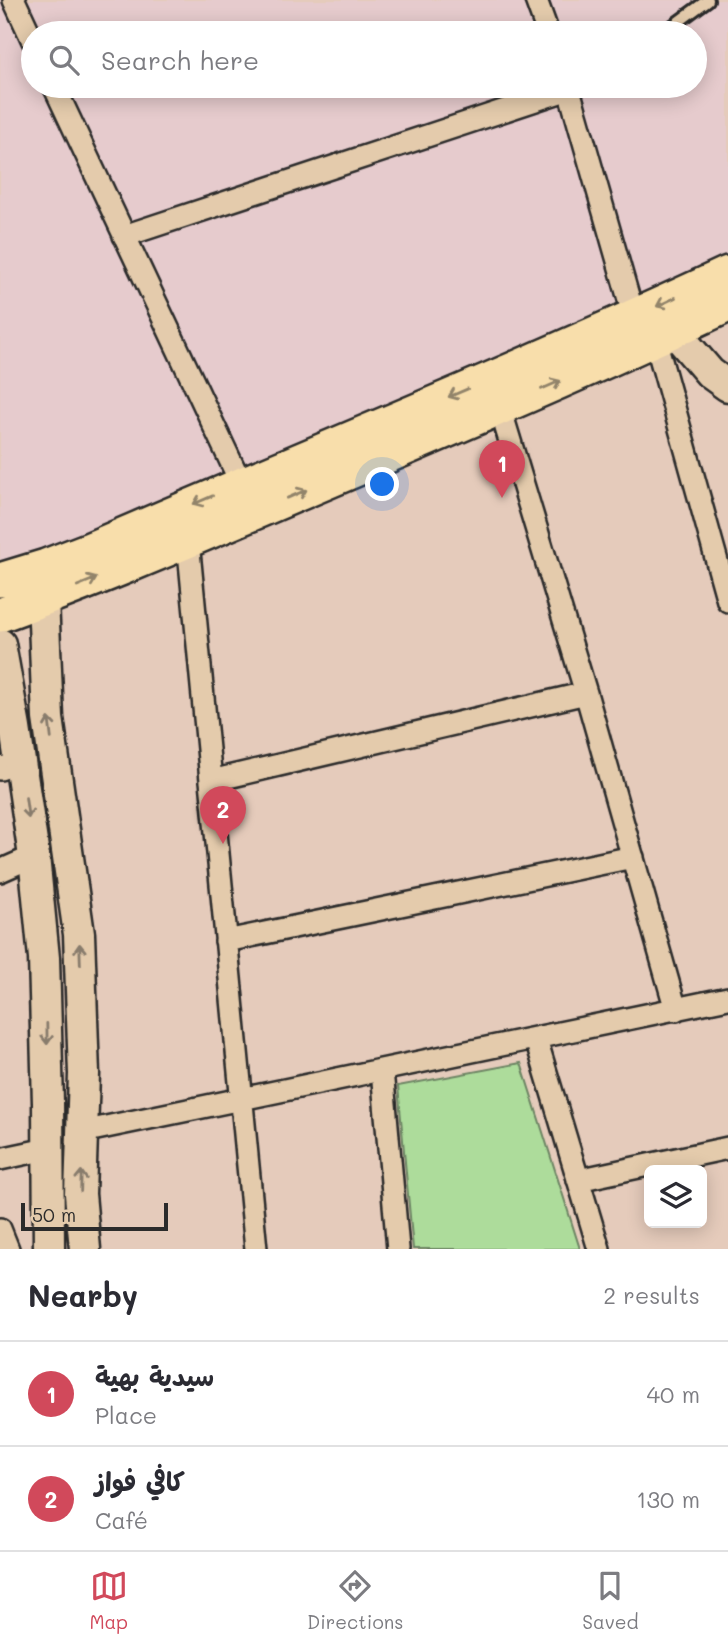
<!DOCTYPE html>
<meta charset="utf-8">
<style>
body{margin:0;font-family:Mali,"Playpen Sans Arabic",sans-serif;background:#f2f2f3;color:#2b2b33}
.controls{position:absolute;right:21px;bottom:21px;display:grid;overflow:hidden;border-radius:10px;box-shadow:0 4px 18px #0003}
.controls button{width:63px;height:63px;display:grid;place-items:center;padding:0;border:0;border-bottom:2px solid #e1e1e2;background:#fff;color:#2b2b33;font:35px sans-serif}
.scale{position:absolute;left:21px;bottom:18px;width:147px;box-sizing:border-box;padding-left:7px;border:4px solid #2b2b2b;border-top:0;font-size:19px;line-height:24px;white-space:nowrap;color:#2b2b2b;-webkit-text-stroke:5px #e4cbac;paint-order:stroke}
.you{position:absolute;left:383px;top:485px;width:24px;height:24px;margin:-18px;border:5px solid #fff;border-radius:50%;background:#1a73e8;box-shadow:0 0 0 10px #1a73e833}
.badge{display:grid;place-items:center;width:46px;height:46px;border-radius:50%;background:#d1495b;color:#fff;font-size:23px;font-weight:700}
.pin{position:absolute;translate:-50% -58px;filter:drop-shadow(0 2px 4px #0008)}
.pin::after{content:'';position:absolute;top:37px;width:24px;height:21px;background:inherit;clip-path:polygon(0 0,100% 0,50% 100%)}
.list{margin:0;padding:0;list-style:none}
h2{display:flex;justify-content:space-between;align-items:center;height:91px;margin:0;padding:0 28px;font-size:30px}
h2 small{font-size:23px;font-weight:400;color:#7c7c81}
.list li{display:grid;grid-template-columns:46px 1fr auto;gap:21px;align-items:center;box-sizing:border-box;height:105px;padding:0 28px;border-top:2px solid #e1e1e2}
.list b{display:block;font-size:26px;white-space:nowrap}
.list p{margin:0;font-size:23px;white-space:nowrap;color:#7c7c81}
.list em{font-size:23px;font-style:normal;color:#7c7c81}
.icon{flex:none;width:38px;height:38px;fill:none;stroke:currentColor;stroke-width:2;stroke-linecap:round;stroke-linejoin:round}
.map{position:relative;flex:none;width:728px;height:1249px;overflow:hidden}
.search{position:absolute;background:#fff;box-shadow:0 4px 18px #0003;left:21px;right:21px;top:21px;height:77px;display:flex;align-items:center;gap:18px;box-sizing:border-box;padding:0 24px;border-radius:38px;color:#7c7c81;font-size:26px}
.sheet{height:301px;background:#fff}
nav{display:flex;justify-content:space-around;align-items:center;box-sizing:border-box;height:98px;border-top:2px solid #e1e1e2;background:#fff;font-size:19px;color:#7c7c81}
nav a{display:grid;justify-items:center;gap:4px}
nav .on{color:#d1495b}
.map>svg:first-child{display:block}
.built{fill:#e6cbcd;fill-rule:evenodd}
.green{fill:#addc9b;stroke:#6c8463;stroke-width:2}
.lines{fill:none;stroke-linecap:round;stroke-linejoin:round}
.lane-casing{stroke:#2b2b2b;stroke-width:16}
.street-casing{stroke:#2b2b2b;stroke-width:26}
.secondary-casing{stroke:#2b2b2b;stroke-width:35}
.primary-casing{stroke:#2b2b2b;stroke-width:38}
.lane{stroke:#e4cbac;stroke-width:10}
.street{stroke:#e4cbac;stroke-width:21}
.secondary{stroke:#e4cbac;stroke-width:30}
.primary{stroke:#f8deab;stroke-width:33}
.oneway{stroke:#92846b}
.oneway2{stroke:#887b6c}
</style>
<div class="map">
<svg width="728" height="1249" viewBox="0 0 728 1249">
<rect width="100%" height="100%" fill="#e5cbbb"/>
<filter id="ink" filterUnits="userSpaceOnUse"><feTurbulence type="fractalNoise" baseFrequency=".0143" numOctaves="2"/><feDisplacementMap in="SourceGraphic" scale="14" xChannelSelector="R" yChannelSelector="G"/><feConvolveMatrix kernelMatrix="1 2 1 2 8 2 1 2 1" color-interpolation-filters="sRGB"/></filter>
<g filter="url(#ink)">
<path class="built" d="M0,0h728v263l-728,311zM33,33h662v53h-662z"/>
<path class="green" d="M521,1063l59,186h-167l-15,-163z"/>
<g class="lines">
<defs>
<path id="lane" d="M663,33l45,-33"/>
<path id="street" d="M14,0l19,41
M536,0l12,33
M54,86l193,410
M568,86l66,231
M124,236l445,-147
M655,339l73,262
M500,408l86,285 90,317
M188,541l68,708
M0,769l20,-7
M211,781l375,-88
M0,871l34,-15
M226,941l407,-84
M536,1039l63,210
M382,1070l16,179
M82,1132l646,-134
M0,1159l47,-10
M578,1180l150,-32
M0,1229l8,20"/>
<path id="secondary" d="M674,331l36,42 18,13
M43,599l5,119 31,216 5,140 -4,120 5,55
M0,644l15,84 19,128 10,102 4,145 1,146"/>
<path id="primary" d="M0,580l46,-14 44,-17c213,-92 428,-178 638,-276
M0,615c112,-40 220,-88 329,-134 134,-57 268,-114 399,-176"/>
</defs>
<use href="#lane" class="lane-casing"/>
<use href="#street" class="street-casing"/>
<use href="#secondary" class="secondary-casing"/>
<use href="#primary" class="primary-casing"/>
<use href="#lane" class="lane"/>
<use href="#street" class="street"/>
<use href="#secondary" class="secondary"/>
<use href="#primary" class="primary"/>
</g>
<defs><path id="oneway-shaft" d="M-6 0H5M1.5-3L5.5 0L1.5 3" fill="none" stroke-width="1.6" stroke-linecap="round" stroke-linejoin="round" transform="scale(1.75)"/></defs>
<g class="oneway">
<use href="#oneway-shaft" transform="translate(666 302) rotate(155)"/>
<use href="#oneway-shaft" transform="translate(551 385) rotate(-24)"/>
<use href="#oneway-shaft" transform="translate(458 393) rotate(157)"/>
<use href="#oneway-shaft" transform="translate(297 494) rotate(-23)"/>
<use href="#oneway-shaft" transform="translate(203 500) rotate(157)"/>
<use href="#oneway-shaft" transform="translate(87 582) rotate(-22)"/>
</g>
<g class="oneway2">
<use href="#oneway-shaft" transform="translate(50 728) rotate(-97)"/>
<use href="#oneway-shaft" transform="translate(27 808) rotate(82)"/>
<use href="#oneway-shaft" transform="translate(80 954) rotate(-92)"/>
<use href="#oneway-shaft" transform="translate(47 1034) rotate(89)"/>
<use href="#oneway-shaft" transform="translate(81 1181) rotate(-88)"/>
</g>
</g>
</svg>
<div class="controls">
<button><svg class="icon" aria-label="layers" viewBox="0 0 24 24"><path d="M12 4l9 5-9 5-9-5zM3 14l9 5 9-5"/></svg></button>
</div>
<div class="scale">50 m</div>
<div class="you"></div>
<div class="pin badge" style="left:502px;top:498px">1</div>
<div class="pin badge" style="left:223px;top:844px">2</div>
<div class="search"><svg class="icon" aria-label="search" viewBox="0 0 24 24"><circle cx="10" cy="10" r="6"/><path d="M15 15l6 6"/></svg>Search here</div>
</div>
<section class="sheet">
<h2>Nearby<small>2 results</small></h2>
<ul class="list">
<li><span class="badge">1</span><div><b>سيدية بهية</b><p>Place</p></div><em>40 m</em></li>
<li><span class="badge">2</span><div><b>كافي فواز</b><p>Café</p></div><em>130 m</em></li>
</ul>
</section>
<nav>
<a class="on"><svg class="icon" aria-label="map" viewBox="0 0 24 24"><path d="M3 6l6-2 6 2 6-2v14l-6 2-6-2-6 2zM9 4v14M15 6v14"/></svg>Map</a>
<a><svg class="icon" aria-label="directions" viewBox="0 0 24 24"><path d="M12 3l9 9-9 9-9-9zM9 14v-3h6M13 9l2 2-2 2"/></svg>Directions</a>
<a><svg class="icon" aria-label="saved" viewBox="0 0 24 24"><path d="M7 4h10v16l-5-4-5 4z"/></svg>Saved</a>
</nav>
